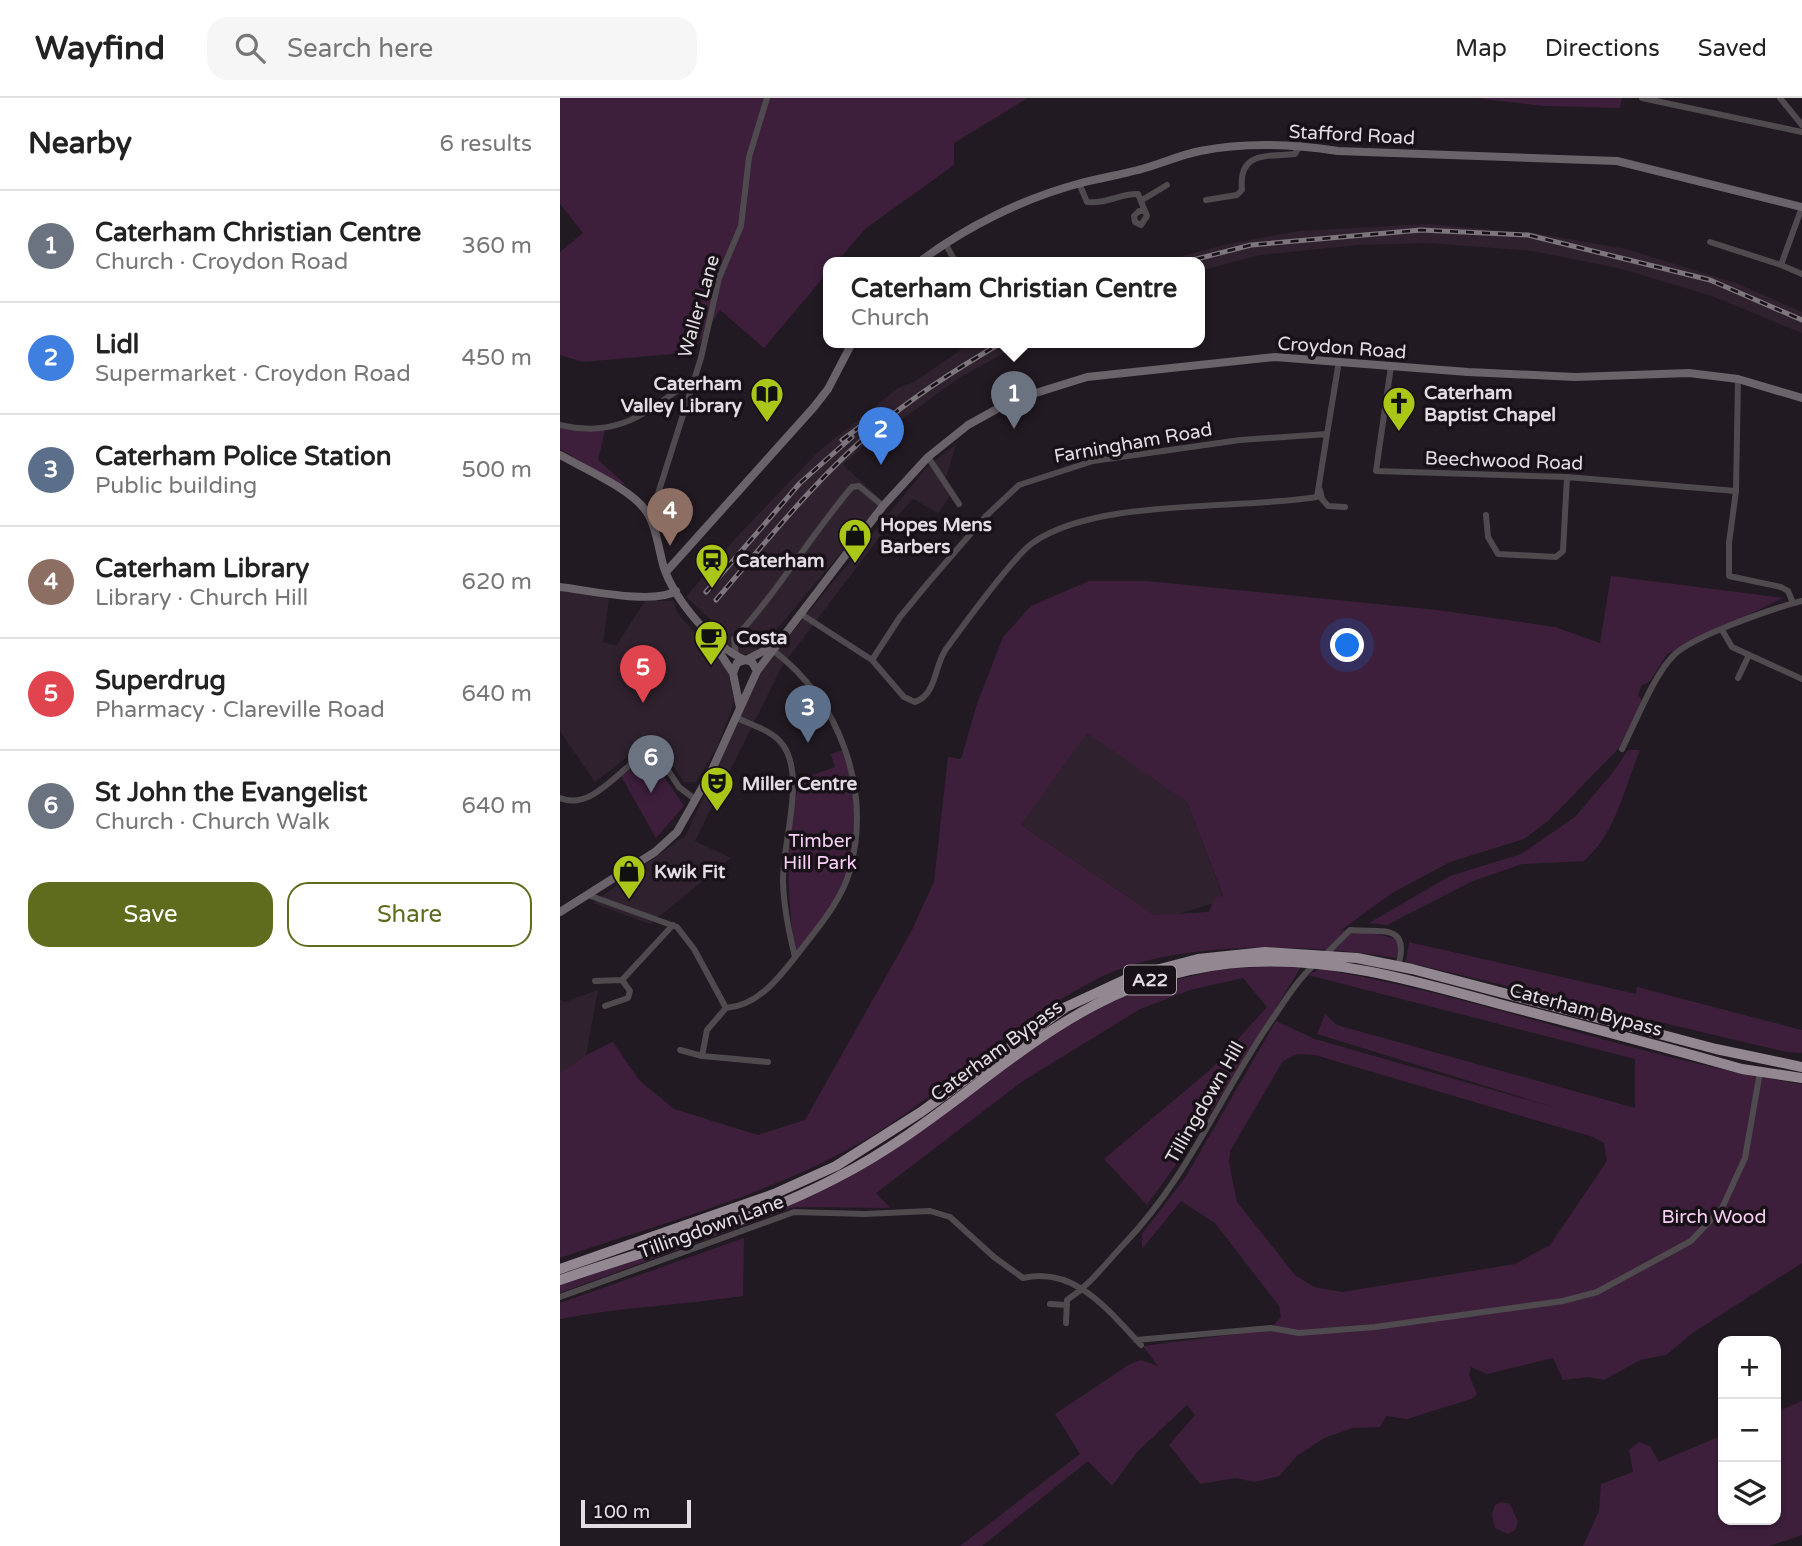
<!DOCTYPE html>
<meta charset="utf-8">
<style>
body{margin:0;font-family:"Varela Round",sans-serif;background:#f6f6f6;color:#222}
.controls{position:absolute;right:21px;bottom:21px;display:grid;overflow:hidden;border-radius:14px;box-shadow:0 2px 5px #0004}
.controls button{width:63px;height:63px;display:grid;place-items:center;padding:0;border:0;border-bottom:2px solid #e0e0e0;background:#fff;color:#222;font:35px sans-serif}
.scale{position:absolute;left:21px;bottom:18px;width:110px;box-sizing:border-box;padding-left:7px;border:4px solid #e3dde3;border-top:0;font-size:19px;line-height:24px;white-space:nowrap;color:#e3dde3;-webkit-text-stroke:5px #191118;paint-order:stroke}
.you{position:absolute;left:788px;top:548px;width:24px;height:24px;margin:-18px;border:5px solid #fff;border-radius:50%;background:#1a73e8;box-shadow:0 0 0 10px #1a73e833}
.badge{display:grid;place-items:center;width:46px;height:46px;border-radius:50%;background:#5f6c1d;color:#fff;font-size:23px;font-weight:700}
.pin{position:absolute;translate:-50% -58px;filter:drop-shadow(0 2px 4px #0008)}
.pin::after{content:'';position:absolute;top:37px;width:24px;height:21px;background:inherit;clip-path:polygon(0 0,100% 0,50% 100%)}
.popup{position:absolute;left:263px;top:159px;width:382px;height:91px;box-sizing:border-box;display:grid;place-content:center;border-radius:14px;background:#fff;filter:drop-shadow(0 2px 5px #0005);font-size:23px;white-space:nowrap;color:#767676}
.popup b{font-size:26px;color:#222}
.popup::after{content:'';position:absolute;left:50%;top:100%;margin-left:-14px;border:14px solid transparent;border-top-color:#fff}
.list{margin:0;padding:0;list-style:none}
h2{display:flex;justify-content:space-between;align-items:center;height:91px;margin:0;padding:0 28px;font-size:30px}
h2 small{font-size:23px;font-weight:400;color:#767676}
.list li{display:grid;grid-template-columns:46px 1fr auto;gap:21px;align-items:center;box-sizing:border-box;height:112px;padding:0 28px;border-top:2px solid #e0e0e0}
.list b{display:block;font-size:26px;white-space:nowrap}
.list p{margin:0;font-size:23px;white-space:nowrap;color:#767676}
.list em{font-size:23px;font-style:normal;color:#767676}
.actions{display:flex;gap:14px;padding:21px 28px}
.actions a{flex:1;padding:16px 0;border:2px solid #5f6c1d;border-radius:21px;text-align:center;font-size:24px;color:#5f6c1d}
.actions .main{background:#5f6c1d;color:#fff}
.icon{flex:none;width:38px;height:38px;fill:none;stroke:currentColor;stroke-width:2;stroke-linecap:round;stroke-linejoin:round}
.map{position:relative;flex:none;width:1242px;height:1448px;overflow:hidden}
header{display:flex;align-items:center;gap:42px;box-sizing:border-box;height:98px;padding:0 35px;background:#fff;border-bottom:2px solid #e0e0e0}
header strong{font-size:33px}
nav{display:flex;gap:38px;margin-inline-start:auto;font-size:24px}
.search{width:490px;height:63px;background:#f6f6f6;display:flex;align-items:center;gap:18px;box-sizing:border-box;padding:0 24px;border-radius:21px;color:#767676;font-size:26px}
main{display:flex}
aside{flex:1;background:#fff}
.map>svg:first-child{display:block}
.built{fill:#2f222e}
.green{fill:#3d1f3b;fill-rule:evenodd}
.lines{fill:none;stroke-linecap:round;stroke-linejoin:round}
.street{stroke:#4e4a4e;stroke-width:6}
.secondary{stroke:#6a6369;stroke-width:8}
.highway{stroke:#938891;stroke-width:10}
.rail-casing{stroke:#7d767d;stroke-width:5}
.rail{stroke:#191118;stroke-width:2.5;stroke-dasharray:8;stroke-linecap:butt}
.labels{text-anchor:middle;stroke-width:7;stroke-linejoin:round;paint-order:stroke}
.shield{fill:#191118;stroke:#a6a0a6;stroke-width:2}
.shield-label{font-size:18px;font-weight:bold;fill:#e3dde3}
.street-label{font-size:19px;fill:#e3dde3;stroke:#191118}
.poi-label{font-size:19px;font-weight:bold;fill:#e3dde3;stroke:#191118;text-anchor:start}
.park-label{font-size:19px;fill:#f8cff4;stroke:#191118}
</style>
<header>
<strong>Wayfind</strong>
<div class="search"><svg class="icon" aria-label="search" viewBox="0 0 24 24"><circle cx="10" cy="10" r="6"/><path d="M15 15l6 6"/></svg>Search here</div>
<nav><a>Map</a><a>Directions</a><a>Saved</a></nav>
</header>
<main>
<aside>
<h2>Nearby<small>6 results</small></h2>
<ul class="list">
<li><span class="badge" style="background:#6b7280">1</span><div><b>Caterham Christian Centre</b><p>Church · Croydon Road</p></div><em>360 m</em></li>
<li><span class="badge" style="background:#3f7fe0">2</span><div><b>Lidl</b><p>Supermarket · Croydon Road</p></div><em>450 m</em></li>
<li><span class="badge" style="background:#5c6f8a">3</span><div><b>Caterham Police Station</b><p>Public building</p></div><em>500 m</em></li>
<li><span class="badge" style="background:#8d6e63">4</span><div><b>Caterham Library</b><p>Library · Church Hill</p></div><em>620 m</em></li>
<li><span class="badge" style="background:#e0444e">5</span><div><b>Superdrug</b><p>Pharmacy · Clareville Road</p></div><em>640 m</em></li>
<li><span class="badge" style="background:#6b7280">6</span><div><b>St John the Evangelist</b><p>Church · Church Walk</p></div><em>640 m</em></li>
</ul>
<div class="actions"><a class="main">Save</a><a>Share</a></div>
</aside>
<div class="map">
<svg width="1242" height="1448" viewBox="0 0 1242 1448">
<rect width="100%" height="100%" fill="#221a22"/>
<path class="built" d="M869,126l110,10 87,15 49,15 61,19 66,29v21l-90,-37 -94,-28 -85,-17 -104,-8 -71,2 -98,10 -60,16v-8h-44l72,-19 71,-13z
M411,245h52l-64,35 -58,42 -4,-4 -54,49 41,37 -108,128 -22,22 -13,3 -15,-12 -17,-25 -23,-21 49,-58 83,-87 80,-64 16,-6z
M396,346l-11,37 5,15 -12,17 -25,-14 -26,28 -105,139 -87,175 36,17 -81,66 -57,-21 93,-68 76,-166 166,-203z
M0,492l49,9 -6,43 13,4 29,-45h28l5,13 50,56 6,32 -16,43 -22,37h-12l-23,-33 -13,-8 -53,41 -35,-51z
M527,634l100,70 37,98 -63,19 -140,-94z
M38,892l-12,65 -26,18v-73l5,2z"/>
<path class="green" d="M0,0h468l-74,45v22l-89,64 -29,34h-8v9l-64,76 -44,-38 -27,42 -110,10 -23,-7v-103l23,-19 -23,-29z
M916,0h146l-2,10 -77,-2z
M0,327l45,5 -7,30 27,24h-7l-58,-35z
M1051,478l172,22 -116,56 -17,27 -9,5 -3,9 4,5 -11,30 -14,20 -68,70 -25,19 -74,23 -58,31 -52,38 13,-3 44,11 4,6 -5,13c-88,-14 -219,-20 -301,22 -81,41 -149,111 -225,157 -96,57 -206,85 -310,121v-185l26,-18 27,-13 26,38 35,29 84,26 47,-15 106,-188 23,-50 14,-125 13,2 16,-55 26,-67 28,-31 58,-25h58l290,29 118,17 45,16zM527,635l100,69 36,94 -8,1 -6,15 -54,3 -134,-90z
M286,651l10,54 -6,69 -15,29 -40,56c-6,-60 -14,-120 6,-178l34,-12 -4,-13z
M1068,652h12c-17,41 -23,81 -56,111l-62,3 -49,17 -86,44 -18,-2 81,-47 71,-22 54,-37 39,-46z
M83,661l10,2 31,45 -28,32 -35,-62z
M849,844l227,52 1,-7 165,43v23l-16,-1 -380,-90z
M715,868l26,1 -106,171 -48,67 -43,-46 107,-90 56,-62 -24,-29 -53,12 -50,19 -117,72 -147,112 14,15 -96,-1 -234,86v-9l256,-92 48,-24 205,-144 51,-26 46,-16 56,-13z
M760,871c163,27 319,91 482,115v179l-108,69 -28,23 -26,5 -36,20 -16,-3 -25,3 -10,-22 -66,16 -16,-7 -2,8 8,19 -6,5 -64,20 -21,-3 -6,11 -27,1 -29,10 -27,18 -18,20 -25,6 -18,-4 -36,6 -31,-39 26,-30 -8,-10 -50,47 -25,34 -24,-25 -106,85h-22l120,-92 -25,-40 75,-50 11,-4 17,6 -15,-20 126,-16 12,-13 -2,-11 -64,-83 -34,-22 -39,48v-15l43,-56 91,-157 39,18 248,71 -246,-76 8,-20 12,11 298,83v-49l-327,-84zM737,956l18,1 278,82 11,6 3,18 -57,84 -35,19 -173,28 -28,-5 -19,-12 -58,-73 -8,-39 1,-12 53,-90z
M184,1140l-1,58c-61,9 -122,11 -183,23v-16z
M1242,1303v134l-33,11h-186l16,-35 2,-27 32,-12 -4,-22 10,-8 11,4 9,16 64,-27v85h53v-108z
M942,1404l8,2 8,18 -3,8 -7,4 -13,-6 -3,-13 3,-10z"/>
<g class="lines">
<path class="street" d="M1082,0l160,34
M1220,0l22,27
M519,85l8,19c22,2 33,-9 51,-8l9,22 -6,9 -6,-3 -1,-6 5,-5h5
M582,102l25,-15
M646,102l31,-5 5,-5c-4,-39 24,-33 53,-36l5,-9
M1242,109l-21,58 21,9
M1150,144l71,23
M385,145l11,20
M831,268l-15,105 191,6 169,14
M1178,281l-2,112 -7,52v33l52,11 7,4 5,12
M0,327c51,12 79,-6 119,-36
M368,359l31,47
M760,392l2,9 6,7 17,1
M926,417l2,22 10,17 58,3 7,-6 4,-74
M90,421l51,-161 18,-80 22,-52 8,-69 18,-59
M241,516l71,46 32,37 11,5c22,-8 19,-36 31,-53 16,-22 69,-95 88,-107 65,-44 203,-32 283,-45l10,-63
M1162,532l10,17 70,32
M176,558l-2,-17c44,-47 76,-103 118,-152l7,-1 24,20
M312,562l28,-43 28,-34 58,-67 33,-31 74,-24 147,-21 87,-6 12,-73
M1178,580l11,-23
M177,620c15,7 36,13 46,27 23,33 -1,98 0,138 1,25 6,50 12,74
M1062,651c13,-25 32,-75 52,-94 19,-19 100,-47 128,-54
M0,700c32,14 62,-32 87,-46l11,3 21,32 17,13
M28,797l89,32 17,22 32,59c31,-2 52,-29 70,-52 19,-25 46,-55 54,-86 22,-82 -11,-169 -76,-219
M764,858l26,-26c30,3 61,-8 48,36
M35,883l27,-1 51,-55
M45,908l23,-8 2,-7 -8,-11
M120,952l22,6 66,6
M142,958l5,-26 19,-22
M0,1199l234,-85 71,2 65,-3 20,6 44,40 29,21c52,-12 85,32 118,67
M490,1206l17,1
M506,1225l1,-23c24,-16 38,-36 57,-56 64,-66 97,-151 149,-226 13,-19 25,-39 43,-55
M576,1242l135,-12 28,5 76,-6 188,-26 34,-9 94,-51 31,-33 23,-50 15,-86"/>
<path class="secondary" d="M358,165c47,-36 106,-65 163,-80 19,-5 38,-8 57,-13 21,-5 41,-15 62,-19 45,-9 93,-7 138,0l279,10 185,46
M0,357c23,13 71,34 86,56 10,14 13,40 18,57 11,32 49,78 81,92
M106,474l148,-165 14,-18 24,-46
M0,489c27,3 93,18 116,4
M148,537l25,38 7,35
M186,562l29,-15
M173,575l4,-10 8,-3 7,2 5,9
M0,814l95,-60 22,-20 34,-60 46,-101 126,-165 45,-49 40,-32 45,-25 74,-23 188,-20 193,15 107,5 114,-4 49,6 64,19"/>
<path class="highway" d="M0,1171l214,-75 62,-28 85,-54 145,-105 67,-31 65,-17 67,-7 92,6 55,11 304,80 86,18
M0,1182c92,-32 190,-57 276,-102 149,-76 230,-206 413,-216 90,-5 173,21 258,44 78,20 157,41 235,63l60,9"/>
<defs>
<path id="rail" d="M621,165l70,-18 170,-15 107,5 182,45 92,40
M282,342l39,-29
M146,494l94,-109 52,-46
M156,502c51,-59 100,-122 160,-172 38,-32 82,-60 125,-85"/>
</defs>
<use href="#rail" class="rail-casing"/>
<use href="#rail" class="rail"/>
</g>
<defs>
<symbol id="library-pin" viewBox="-11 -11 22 30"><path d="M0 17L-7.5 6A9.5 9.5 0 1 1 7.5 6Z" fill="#aac717" stroke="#191118"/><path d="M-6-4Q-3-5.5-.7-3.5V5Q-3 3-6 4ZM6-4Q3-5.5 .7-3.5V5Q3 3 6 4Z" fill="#111"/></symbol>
<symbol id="church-pin" viewBox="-11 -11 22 30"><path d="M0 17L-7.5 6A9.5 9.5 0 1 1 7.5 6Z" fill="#aac717" stroke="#191118"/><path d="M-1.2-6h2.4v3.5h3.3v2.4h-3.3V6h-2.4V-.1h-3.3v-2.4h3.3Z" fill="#111"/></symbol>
<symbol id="shop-pin" viewBox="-11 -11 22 30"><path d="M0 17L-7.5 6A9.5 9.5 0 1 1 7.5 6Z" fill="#aac717" stroke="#191118"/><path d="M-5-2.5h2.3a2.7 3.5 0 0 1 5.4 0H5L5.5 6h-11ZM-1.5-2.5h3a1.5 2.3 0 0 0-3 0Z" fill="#111"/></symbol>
<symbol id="station-pin" viewBox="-11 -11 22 30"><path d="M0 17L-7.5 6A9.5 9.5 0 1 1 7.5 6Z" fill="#aac717" stroke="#191118"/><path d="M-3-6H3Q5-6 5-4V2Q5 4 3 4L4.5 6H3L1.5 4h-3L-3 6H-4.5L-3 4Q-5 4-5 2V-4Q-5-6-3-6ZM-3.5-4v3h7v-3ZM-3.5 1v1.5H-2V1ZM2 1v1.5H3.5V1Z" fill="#111"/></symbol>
<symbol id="cafe-pin" viewBox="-11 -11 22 30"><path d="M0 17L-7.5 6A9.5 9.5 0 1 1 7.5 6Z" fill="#aac717" stroke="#191118"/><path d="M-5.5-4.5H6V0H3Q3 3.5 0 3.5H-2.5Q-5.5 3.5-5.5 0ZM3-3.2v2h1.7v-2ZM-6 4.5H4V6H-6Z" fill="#111"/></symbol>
<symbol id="theatre-pin" viewBox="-11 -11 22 30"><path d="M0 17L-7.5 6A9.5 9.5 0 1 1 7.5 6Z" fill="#aac717" stroke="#191118"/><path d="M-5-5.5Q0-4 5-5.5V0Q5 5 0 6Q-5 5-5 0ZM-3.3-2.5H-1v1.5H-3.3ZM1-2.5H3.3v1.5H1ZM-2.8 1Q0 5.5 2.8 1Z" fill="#111"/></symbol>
</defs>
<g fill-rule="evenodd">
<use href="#library-pin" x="188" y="277" width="38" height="52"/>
<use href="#church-pin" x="820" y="286" width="38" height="52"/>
<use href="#shop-pin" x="276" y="418" width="38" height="52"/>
<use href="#station-pin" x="133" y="443" width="38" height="52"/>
<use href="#cafe-pin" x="132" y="520" width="38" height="52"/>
<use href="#theatre-pin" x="138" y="666" width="38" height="52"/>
<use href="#shop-pin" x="50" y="754" width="38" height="52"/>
</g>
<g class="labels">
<rect class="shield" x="564" y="867.5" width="52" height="29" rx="5"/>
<g class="shield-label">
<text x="590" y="888">A22</text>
</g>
<g class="street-label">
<text transform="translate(792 36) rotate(3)" y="7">Stafford Road</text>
<text transform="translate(138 208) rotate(-74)" y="7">Waller Lane</text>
<text transform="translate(782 249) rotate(4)" y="7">Croydon Road</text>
<text transform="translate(573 344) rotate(-10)" y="7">Farningham Road</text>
<text transform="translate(944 362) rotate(2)" y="7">Beechwood Road</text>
<text transform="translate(1026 911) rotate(15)" y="7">Caterham Bypass</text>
<text transform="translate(436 952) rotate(-36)" y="7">Caterham Bypass</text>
<text transform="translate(644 1004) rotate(-60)" y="7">Tillingdown Hill</text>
<text transform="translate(151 1128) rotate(-20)" y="7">Tillingdown Lane</text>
</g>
<g class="poi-label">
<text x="182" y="292" text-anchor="end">Caterham<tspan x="182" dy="22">Valley Library</tspan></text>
<text x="864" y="301">Caterham<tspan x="864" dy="22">Baptist Chapel</tspan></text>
<text x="320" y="433">Hopes Mens<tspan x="320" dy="22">Barbers</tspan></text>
<text x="176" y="469">Caterham</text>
<text x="176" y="546">Costa</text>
<text x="182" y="692">Miller Centre</text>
<text x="94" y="780">Kwik Fit</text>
</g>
<g class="park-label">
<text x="260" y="749">Timber<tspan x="260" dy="22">Hill Park</tspan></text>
<text x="1154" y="1125">Birch Wood</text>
</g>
</g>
</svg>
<div class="controls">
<button>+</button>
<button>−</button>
<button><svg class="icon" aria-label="layers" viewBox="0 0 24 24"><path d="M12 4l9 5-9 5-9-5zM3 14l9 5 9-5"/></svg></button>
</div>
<div class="scale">100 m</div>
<div class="you"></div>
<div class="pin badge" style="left:454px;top:331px;background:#6b7280">1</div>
<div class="popup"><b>Caterham Christian Centre</b>Church</div>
<div class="pin badge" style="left:321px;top:367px;background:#3f7fe0">2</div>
<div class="pin badge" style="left:248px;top:645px;background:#5c6f8a">3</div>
<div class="pin badge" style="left:110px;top:448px;background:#8d6e63">4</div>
<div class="pin badge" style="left:83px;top:605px;background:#e0444e">5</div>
<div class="pin badge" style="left:91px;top:695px;background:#6b7280">6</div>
</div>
</main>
